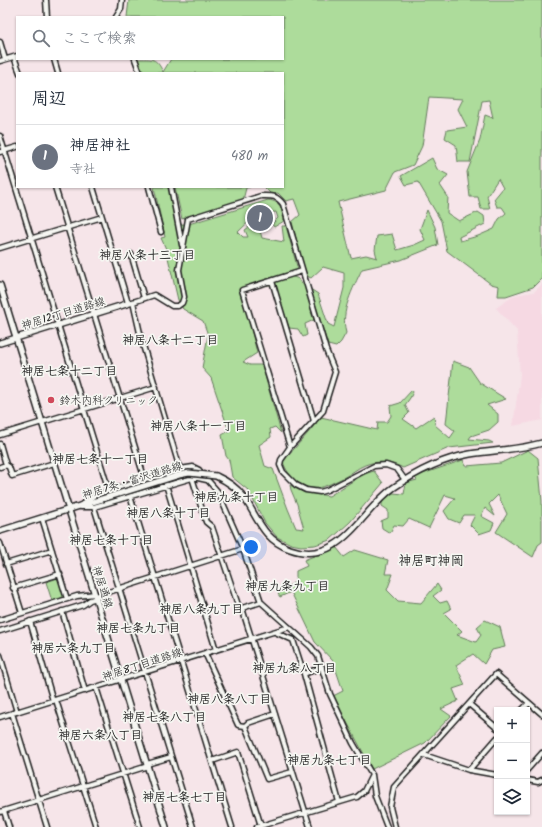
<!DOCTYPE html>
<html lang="ja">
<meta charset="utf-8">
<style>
body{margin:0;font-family:Kalam,"Klee One",sans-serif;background:#f6f6f7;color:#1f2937}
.controls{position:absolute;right:12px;bottom:12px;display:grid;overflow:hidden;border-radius:0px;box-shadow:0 1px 3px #0004}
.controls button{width:36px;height:36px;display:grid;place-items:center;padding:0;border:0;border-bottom:1px solid #e0e1e3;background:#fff;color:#1f2937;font:20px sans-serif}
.you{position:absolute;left:251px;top:547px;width:14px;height:14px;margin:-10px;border:3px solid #fff;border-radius:50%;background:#1a73e8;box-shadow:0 0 0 6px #1a73e833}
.badge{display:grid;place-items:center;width:26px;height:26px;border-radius:50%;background:#1a73e8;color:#fff;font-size:13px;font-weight:700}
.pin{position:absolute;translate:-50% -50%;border:2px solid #fff;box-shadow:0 1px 4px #0006}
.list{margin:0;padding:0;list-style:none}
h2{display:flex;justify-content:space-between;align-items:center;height:52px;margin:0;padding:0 16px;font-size:17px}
h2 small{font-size:13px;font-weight:400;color:#747a83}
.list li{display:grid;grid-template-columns:26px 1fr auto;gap:12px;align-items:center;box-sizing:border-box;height:64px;padding:0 16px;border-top:1px solid #e0e1e3}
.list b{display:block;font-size:15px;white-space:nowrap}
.list p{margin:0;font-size:13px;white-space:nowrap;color:#747a83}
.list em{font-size:13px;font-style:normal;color:#747a83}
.icon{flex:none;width:22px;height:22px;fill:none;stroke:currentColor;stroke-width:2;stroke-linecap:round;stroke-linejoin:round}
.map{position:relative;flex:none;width:542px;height:827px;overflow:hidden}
.search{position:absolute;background:#fff;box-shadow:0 1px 3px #0004;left:16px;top:16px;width:268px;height:44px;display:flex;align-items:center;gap:10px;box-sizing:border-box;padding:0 14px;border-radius:0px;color:#747a83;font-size:15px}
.panel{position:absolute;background:#fff;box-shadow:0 1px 3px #0004;left:16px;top:72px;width:268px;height:116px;border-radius:0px}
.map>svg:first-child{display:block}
.built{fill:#f6d9e3}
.green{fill:#addc9b;stroke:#647c5c}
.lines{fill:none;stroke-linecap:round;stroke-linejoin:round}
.minor-casing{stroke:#1c1c1c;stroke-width:7}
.tertiary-casing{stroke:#1c1c1c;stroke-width:8}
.minor{stroke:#f6f6f2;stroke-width:4}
.tertiary{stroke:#f6f6f2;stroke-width:5}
.tertiary-bridge-casing{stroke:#1c1c1c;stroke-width:8;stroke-linecap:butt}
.tertiary-bridge{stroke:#f6f6f2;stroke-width:5}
.poi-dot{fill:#d1495b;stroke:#f6f6f2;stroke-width:1.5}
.labels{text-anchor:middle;stroke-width:3.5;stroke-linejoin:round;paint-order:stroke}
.street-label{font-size:11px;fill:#1c1c1c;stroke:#f6f6f2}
.poi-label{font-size:11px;fill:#1c1c1c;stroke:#f6f6f2;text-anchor:start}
.neighbourhood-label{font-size:12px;font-weight:bold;fill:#1c1c1c;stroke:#f6f6f2}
.quarter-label{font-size:13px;font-weight:bold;fill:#1c1c1c;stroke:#f6f6f2}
</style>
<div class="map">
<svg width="542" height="827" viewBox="0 0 542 827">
<rect width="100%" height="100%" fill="#f6e5e9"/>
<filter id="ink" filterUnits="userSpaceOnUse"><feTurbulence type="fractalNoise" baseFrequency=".025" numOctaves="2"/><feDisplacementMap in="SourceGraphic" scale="8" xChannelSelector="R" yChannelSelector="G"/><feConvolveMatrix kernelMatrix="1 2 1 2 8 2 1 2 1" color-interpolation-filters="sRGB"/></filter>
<g filter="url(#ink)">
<path class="built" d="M542,284v136l-29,6 7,-51 -3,-44 -21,-23 19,-13 19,-3z"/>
<path class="green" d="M129,0h413v278l-9,9 -27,9h-8l1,-10 -8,-2 -44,-33 -6,-30 -23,-39 -12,3 -5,-9 31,-18 5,11 11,6 -8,10 8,12 -1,16 12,8 19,-9 6,4 1,8 -26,13 1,4 18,-5 16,-7 5,-10 7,-6 -4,-6h-5l-3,-8 9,-11 -5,-9 -11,17 3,13h-9l-3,-12h-8l-3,-25 13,-32 5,-25 8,3 -4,-18 -7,1 -12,61h-12l-2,-17 -11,-7 2,-8 20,-3 -9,-18 5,-10 -34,-2 -7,49 -9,19 -18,7 -9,18 -48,12 13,56 15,-3 11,3 -2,-8 2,-14 15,-2 5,16 17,-5 11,-5 -5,-11 7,-19 8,17 3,18 -37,15 -39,9c-9,20 -22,42 -16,64l-5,9 -5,5 -8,-2 -11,-34 -6,1 3,8 -9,4 2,11 -4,2 -5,-8 -9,-1 -14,-44 -16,3 -3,-4 -15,5 16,65 -14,9 7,3h12l19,68 -6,-6 -5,2 1,8 -12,8 6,21 8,3 15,40 8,19 8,1 -7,-25 -6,-14 -1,-5 13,7 26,4 35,-22 10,-3 9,12 -33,39 -20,18 -15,5 -14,1 -10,-2 -14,-7 -12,-14 -17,-33 -16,-13 -3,-17 -3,-4 -4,-21 7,-4 -18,-53 -9,-10 6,-33 -5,-14 -20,-12 -5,-9 -12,-51 -5,-11 4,-1 -11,-50h15l7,38 16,-2 76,-23c14,2 13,8 16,21l-10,6 -2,-3 6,-6 -2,-6 -8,1 -5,-5 -25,24 5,5h5l-3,-7 7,-5 7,2 3,11 22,4 -2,-16h4l12,44 -13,4 14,5 2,4 17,11 10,30 6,3 10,-39v-15l-21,-6 -12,11 -6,-3 -13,-53 8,-7 -6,-16 -8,2 -8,-8 -7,1 -7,-7h19v-114h-140l-6,-14c15,0 19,-2 26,13l8,-13h112v-42h-156z
M175,187h75l-4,1 -3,12 -61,19z
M453,361l16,6 11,16 26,16 -19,6 11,9v8l-9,8 -18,6 -2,3 20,2 4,2 -44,5 -46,20c-11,-6 -26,-8 -38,-3 -8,3 -14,9 -22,13 -7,3 -18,9 -25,10 -17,2 -30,-12 -35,-26 12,-15 26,-29 38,-45l56,13 1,-8h9l4,-6 -1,-10 10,-3 12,-13 1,2 -3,6 -5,7 4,8 -6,6 13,9 18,-12 1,9 15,13 5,-7 -9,-7z
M528,450l10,8 4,43v41l-4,3 -5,12 -37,-25 11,-18 -9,-19 -9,9 6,12 -10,-8 -4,8 13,7 -3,7 -12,4 -9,-9 5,-10h-11l-5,8 -10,-4 -5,-8 11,-13 -10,-3 -16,33 -20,-9 -6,7 -9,-1 -4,8 -8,-5 -1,-7 7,-3v-8l-6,-4v-5l11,-8 11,1 2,-11 11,-3 -3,-3 49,-17 3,6 35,-3z
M336,547l8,10 11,-7 33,10 -3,14h8l-6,16 11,11 23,2 16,-19 4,6 -8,6 7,7 7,-2 4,8 -7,4 18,18 -5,4 19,7 5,-7 -4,-8 8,-7 15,7 5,20 -13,3 -8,14 -11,-10 -17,11 9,20 -12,4 5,12 -17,8 10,7 -26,27 -53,26 -39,-73 10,-5 -10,-30 -18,-19 -24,-50 -11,5 -2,-3 18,-13v-10l11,-5 -3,-6z
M58,578l6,19 -12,4 -6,-19z"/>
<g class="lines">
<defs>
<path id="minor" d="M46,0l1,17
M116,17l5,-8 1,-9
M0,42l5,17
M14,57l6,16
M54,59l4,14
M135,59l5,14
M0,61l17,-5
M0,136l109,355
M0,152l17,-5
M55,187l90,293
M93,187l35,116
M149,187l12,45
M171,187l11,58
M0,248l102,-31
M131,254l13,44
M272,281l42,140
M0,435l156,-48
M0,444l6,21 3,2 3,9 42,-13
M290,447l-48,-157 60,-19
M0,467l6,-2
M180,469l-38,-127 -9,-40 21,-7 18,11h6l4,-3 2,-6 -5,-27 9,-51 73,-23c11,0 15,-1 22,8l43,146 9,22 -12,39 -33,36 -9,13 -1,5 3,7 13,13 10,5 14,2 7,-2 47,-24 12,-1 11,4 8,11
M190,471l16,51 6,5 26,78 4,3
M164,478l52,172
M130,496l102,331
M81,505l14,-10 85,-26 13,-2 6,3 19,22 25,57 18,53 50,45 7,9 12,38 23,49 19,32 3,21 12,31
M81,507h13l98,-29h6l9,2
M94,507l99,320
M42,518l25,81
M0,543l22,70
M6,564l46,-14
M13,588l47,-14
M96,596l147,-47
M261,602l-19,6 68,219
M62,611l23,80
M0,620l77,-24 18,-2
M30,621l23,80
M0,631l83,-26 7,-5 7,-2
M275,632l18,8 11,34 35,128
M205,653l33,72 7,1 3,-3 27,-9
M0,655l17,57
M304,674l18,-7
M96,687l44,140
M56,700l40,127
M469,704l28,24
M522,710l7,-7
M12,713l35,114
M0,717l289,-90
M245,726l22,53 25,-7
M424,755l45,15 28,5
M212,761l26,-9 23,74
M147,764l24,-7
M469,770l28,-32
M527,770l15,-17
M527,780l11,2 4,-2
M4,811l5,16
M0,812l148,-46
M257,827l100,-30 7,-6 8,-16
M395,827l-5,-20 4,-20 102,-113 46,40"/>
<path id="tertiary" d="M0,285l166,542
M0,343l133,-41
M216,476c11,5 20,11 27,20 15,21 19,43 47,53 50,18 70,-37 103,-61 23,-16 48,-29 77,-34 24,-4 48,-4 72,-11
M0,531l102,-32"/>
</defs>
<use href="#minor" class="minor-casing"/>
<use href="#tertiary" class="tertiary-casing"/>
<use href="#minor" class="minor"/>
<use href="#tertiary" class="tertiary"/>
<defs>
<path id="tertiary-bridge" d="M102,499l77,-24 10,-2 27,3"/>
</defs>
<use href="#tertiary-bridge" class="tertiary-bridge-casing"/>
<use href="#tertiary-bridge" class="tertiary-bridge"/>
</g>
</g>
<circle class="poi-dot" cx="51" cy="400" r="4"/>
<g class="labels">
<g class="street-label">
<text transform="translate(63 313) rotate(-17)" y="4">神居12丁目道路線</text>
<text transform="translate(132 480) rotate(-17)" y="4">神居7条・富沢道路線</text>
<text transform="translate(103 587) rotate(72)" y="4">神居通線</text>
<text transform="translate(142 664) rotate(-18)" y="4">神居8丁目道路線</text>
</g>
<g class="poi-label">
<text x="59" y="404">鈴木内科クリニック</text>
</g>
<g class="neighbourhood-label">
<text x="147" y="259">神居八条十三丁目</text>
<text x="170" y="344">神居八条十二丁目</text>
<text x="69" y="375">神居七条十二丁目</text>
<text x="198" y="430">神居八条十一丁目</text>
<text x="100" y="463">神居七条十一丁目</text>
<text x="236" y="501">神居九条十丁目</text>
<text x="168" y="517">神居八条十丁目</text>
<text x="111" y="544">神居七条十丁目</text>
<text x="287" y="590">神居九条九丁目</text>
<text x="201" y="613">神居八条九丁目</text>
<text x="138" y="632">神居七条九丁目</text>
<text x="73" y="652">神居六条九丁目</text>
<text x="294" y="672">神居九条八丁目</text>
<text x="229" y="703">神居八条八丁目</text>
<text x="164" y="721">神居七条八丁目</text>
<text x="100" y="739">神居六条八丁目</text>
<text x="329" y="764">神居九条七丁目</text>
<text x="184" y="801">神居七条七丁目</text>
</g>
<g class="quarter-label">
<text x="431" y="565">神居町神岡</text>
</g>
</g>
</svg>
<div class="controls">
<button>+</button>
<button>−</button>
<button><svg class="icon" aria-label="layers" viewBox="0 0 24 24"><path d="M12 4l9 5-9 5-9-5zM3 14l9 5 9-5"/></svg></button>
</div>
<div class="you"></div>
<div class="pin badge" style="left:260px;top:218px;background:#6b7280">1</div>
<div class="search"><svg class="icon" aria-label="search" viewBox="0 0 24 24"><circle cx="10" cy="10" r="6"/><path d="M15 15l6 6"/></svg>ここで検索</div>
<section class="panel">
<h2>周辺<small></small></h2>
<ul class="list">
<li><span class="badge" style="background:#6b7280">1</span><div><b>神居神社</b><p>寺社</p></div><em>480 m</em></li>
</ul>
</section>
</div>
